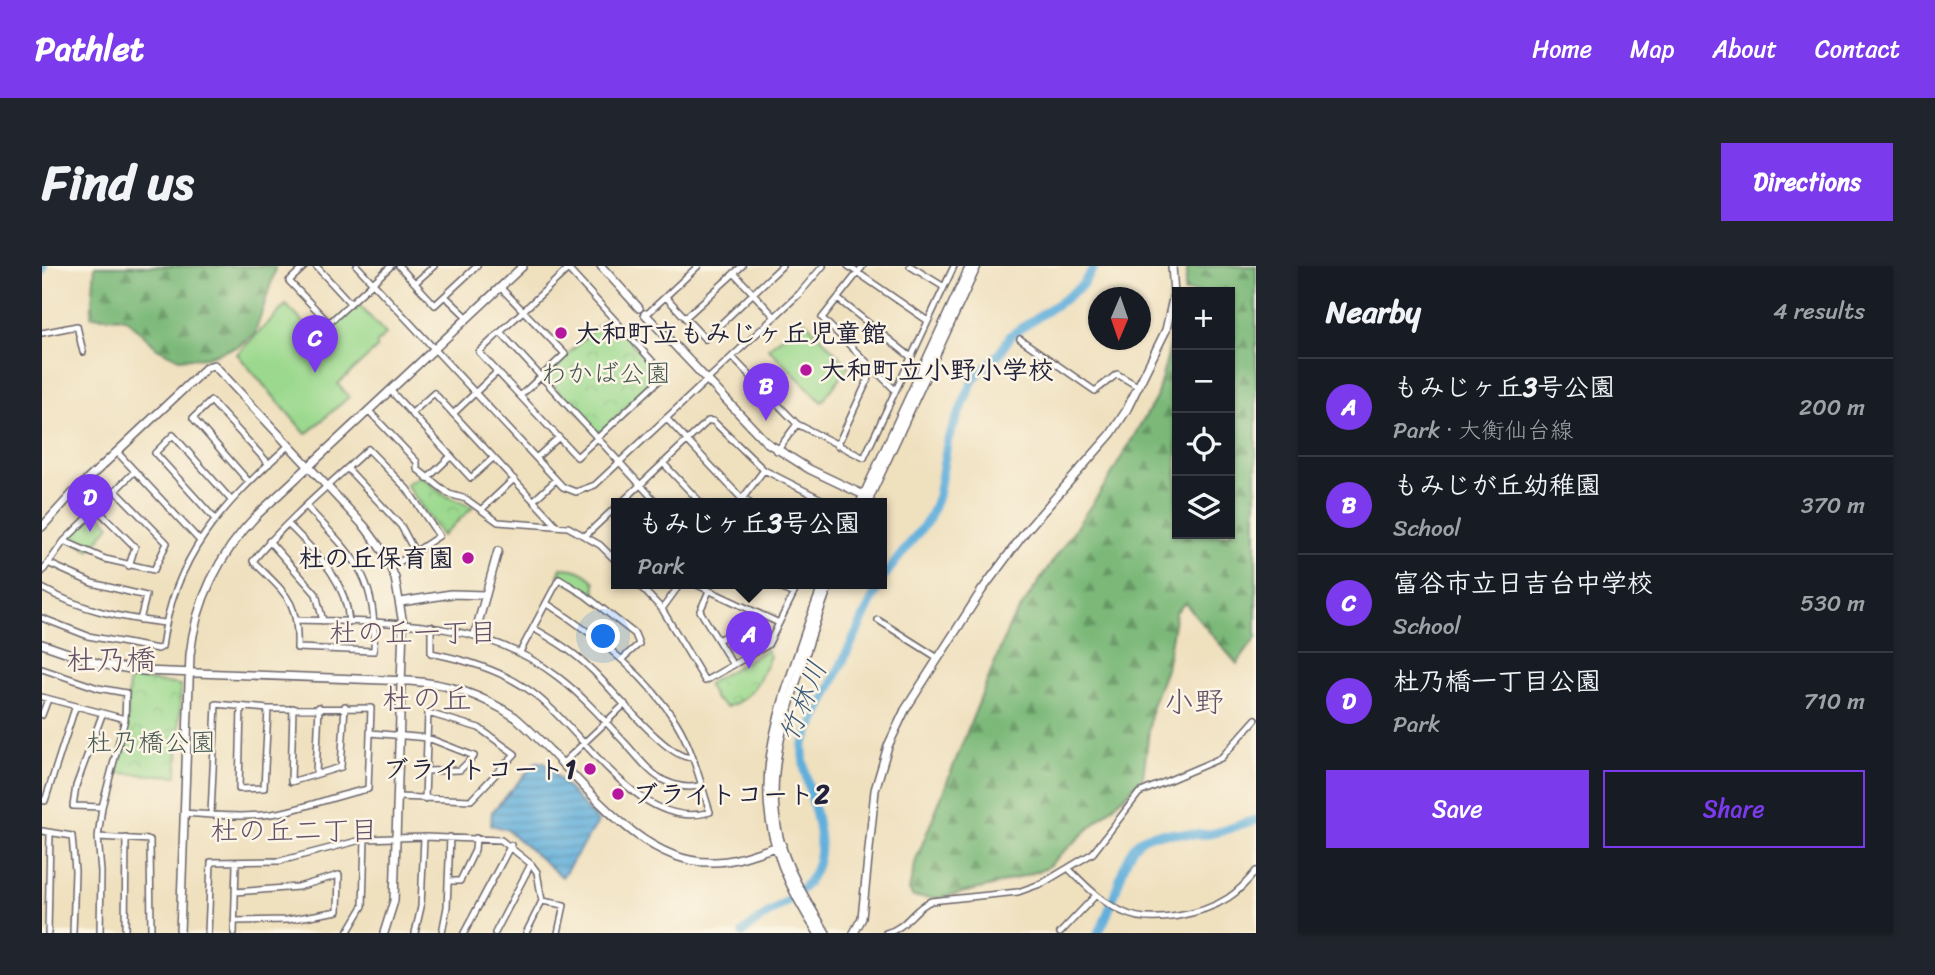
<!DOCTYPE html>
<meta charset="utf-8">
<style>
body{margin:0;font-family:Sriracha,"Klee One",sans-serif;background:#20242c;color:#f1f3f6}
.controls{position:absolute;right:21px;top:21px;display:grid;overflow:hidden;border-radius:0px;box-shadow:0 2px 5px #0004}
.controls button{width:63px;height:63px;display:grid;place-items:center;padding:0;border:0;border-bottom:2px solid #363941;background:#171b24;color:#f1f3f6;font:35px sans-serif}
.compass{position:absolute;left:1046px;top:21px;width:63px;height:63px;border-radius:50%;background:#171b24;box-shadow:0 2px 5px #0004;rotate:182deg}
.you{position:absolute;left:562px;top:371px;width:24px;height:24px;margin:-18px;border:5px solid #fff;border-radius:50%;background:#1a73e8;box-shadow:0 0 0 10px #1a73e833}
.badge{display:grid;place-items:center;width:46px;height:46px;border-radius:50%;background:#7c3aed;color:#fff;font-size:23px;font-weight:700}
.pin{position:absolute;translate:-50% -58px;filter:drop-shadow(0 2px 4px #0008)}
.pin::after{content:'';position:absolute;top:37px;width:24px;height:21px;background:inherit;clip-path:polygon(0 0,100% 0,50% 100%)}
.popup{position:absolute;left:569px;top:232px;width:276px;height:91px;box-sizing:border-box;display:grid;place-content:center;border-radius:0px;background:#171b24;filter:drop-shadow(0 2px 5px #0005);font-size:23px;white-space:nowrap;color:#9ea1a6}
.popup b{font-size:26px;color:#f1f3f6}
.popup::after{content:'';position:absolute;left:50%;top:100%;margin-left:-14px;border:14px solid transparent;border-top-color:#171b24}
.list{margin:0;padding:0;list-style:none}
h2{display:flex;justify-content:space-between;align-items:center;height:91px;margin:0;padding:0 28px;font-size:30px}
h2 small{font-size:23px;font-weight:400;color:#9ea1a6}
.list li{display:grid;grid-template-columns:46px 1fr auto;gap:21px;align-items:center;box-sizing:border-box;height:98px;padding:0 28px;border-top:2px solid #363941}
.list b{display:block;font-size:26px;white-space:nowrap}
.list p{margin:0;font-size:23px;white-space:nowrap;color:#9ea1a6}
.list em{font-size:23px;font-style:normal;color:#9ea1a6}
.actions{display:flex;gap:14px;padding:21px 28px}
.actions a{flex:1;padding:16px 0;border:2px solid #7c3aed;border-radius:0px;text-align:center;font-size:24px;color:#7c3aed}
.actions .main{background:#7c3aed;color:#fff}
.icon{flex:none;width:38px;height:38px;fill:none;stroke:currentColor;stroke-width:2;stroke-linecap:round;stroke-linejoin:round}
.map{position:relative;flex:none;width:1214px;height:667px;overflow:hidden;border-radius:0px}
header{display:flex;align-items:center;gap:42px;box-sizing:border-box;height:98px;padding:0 35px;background:#7c3aed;color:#fff}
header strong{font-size:33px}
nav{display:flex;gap:38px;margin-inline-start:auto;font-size:24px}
.intro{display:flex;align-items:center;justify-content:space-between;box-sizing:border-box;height:168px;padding:0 42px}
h1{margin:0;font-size:49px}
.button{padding:18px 32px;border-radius:0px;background:#7c3aed;color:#fff;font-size:24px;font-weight:700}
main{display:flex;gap:42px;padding:0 42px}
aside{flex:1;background:#171b24;border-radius:0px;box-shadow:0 2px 5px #0004}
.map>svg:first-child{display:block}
.grass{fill:#9bd98e;stroke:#5e7e64;stroke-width:2}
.forest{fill:url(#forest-firs);stroke:#4f6e5a;stroke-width:2}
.park{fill:url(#park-crowns);stroke:#5e7e64;stroke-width:2}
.water{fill:url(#water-rules);stroke:#42688b;stroke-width:2}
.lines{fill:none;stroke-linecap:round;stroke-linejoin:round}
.river{stroke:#61afdb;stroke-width:9}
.street-casing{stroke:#6a6469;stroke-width:8}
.secondary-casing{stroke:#6a6469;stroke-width:10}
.street{stroke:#fff;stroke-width:5}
.secondary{stroke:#fff;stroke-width:7}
.poi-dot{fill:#b5179e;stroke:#fcf5e5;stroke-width:2.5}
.labels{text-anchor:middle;stroke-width:5;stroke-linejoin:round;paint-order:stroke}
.poi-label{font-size:26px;font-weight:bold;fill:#22223b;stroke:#fcf5e5;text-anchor:start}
.park-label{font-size:26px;fill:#465954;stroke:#fcf5e5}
.neighbourhood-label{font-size:28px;fill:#635067;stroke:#fcf5e5}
.water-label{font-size:28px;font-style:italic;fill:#3b5a7b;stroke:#fcf5e5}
.quarter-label{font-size:30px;fill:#635067;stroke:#fcf5e5}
</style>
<header>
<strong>Pathlet</strong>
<nav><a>Home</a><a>Map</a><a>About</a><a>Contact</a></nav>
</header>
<div class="intro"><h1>Find us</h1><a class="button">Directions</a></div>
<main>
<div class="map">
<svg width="1214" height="667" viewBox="0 0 1214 667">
<defs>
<pattern id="forest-firs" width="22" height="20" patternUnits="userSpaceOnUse" patternTransform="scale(1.75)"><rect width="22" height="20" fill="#7cb979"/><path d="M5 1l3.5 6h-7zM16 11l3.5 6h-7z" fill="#659664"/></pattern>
<pattern id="park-crowns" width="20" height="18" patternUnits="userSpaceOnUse" patternTransform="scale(1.75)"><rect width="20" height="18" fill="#9bd98e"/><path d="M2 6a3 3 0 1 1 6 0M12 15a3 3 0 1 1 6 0" fill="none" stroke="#85ba7b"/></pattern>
<pattern id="water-rules" width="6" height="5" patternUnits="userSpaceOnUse" patternTransform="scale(1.75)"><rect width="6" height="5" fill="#61afdb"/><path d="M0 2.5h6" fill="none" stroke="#508eb3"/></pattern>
</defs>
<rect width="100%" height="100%" fill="#fcf5e5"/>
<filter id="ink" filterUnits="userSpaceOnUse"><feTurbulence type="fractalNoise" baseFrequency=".0143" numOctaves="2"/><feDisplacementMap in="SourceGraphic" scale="14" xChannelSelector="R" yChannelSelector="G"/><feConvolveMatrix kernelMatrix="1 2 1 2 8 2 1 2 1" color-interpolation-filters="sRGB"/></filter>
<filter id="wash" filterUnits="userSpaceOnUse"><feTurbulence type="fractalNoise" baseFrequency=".00686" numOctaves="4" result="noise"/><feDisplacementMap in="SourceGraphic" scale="28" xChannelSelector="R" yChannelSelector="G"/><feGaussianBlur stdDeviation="1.57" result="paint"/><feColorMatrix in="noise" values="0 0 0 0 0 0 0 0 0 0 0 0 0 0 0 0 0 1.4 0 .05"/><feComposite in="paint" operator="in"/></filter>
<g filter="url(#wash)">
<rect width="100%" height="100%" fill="#efe0be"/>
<path class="grass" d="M316,38l28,30 -9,9v5l-39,36 11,13 -43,37 -69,-80 49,-49 33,33z
M762,54l45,46 -27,36 -54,-54z"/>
<path class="forest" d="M53,0h180v5l-20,62 -16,13 -33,11 -27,2 -22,-11 -32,-30 -34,-2z
M1146,0h68v372l-19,26 -52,-61 -9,9 -10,57 -14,37 -9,71 -14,15 -84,77 -53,17 -53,12 -26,-1 -4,-7 7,-30 94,-236 97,-142 49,-84 21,-76v212h53v-242h-46z"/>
<path class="park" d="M564,52l55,55 -60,59h-4l-49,-52 -1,-6z
M378,210l26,20 27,11 -31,29 -36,-52z
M52,246h4l12,13 -20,25 -21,-11z
M519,302c15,0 24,4 34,14l-1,16 -36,-22z
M724,384l4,6c-9,22 -19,45 -44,51l-11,-8 -8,-15z
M87,412l52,7 -4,91 -63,-3 13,-47z"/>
<path class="water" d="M494,496h8l54,60 -36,55 -56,-48 -15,-4 1,-13z"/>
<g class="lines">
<path class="river" d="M0,5l1,-5
M840,313l47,-60 9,-23 10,-57 26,-61 25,-24 12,-19 55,-37 16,-13 13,-19
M701,667c17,-18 44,-27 61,-46 38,-42 -4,-96 -1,-142l77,-162
M1056,667c16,-27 18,-49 30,-76 15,-36 50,-20 81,-23 17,-2 31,-11 47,-14"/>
</g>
</g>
<g filter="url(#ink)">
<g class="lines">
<defs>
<path id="street" d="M263,0l-16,15 40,42 62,-57
M274,0l34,37
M315,0l206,221 13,5 19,-7 204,-191 24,-28
M357,0l36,39 42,-39
M522,0l4,3 97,106 -88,82 -98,-105 89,-83
M806,0l80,55
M821,0l-41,52 73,72
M868,0l34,21
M692,7l41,44
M373,17l19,-17
M458,21l65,67 -45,42
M403,30l23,22
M624,31l39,42 77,-73
M796,33l73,58
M604,49l52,-49
M643,52l57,-52
M0,67l35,-7 6,26
M459,67l156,170
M978,73l75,52 22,-17 22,13
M690,91l65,67 67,34 90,-192
M348,124l81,88 22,-20
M326,144l49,52v7l32,25 17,5 32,23 70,5 32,18 16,16
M370,147l22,-20 123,133
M411,148l44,-42
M624,152l76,81 8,4
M795,180l36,-77
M735,185l20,-27
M75,186l82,88
M494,192l22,-20
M621,197l38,40
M305,202l54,58 14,26
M385,213l24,-23
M207,216l-56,-64 18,-17 58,63
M700,233l22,-29
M492,234l22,-20
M579,237l87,-82h5l51,49 65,33
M264,240c49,52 71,69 68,145l-77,-3c2,-49 -12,-54 -44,-87 34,-41 76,-76 115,-112l39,40 32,47 -47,31
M54,242l39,39 -6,19
M440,243l32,-30
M172,252l-59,-65 18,-18 58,65
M246,258c28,29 58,55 61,98
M543,270l31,-29
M22,275l41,18 49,11 13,-27 -52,-53
M227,275l47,53 7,27
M6,297l44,20 54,13 -6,24
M0,306l22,-31 71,-70
M595,317l25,26 43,72 63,-36 31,-62
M651,317l86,40
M728,317l23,11
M0,322c39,22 79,30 123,35
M667,325l-9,20 33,54
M620,343l19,-26
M0,352l46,18 70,13 4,-2c12,-93 61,-142 127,-202
M256,354c91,3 184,-2 260,57 25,19 47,44 68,67 12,13 23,29 39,37 11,5 25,8 36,4
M836,354l60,38
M389,360v27c34,7 66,16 95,35 55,36 111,146 184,124 -10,-30 -17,-63 -34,-90 -31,-49 -83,-89 -130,-119
M491,362c21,12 41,24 58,41 19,17 79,94 101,88
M676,374l28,-16 6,-13
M478,386l39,-73 26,16 50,39 4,10 -17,15
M0,403l56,19 28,5 -1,26 -23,88 -4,30 3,35 -1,61
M0,431l83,22
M199,441l-2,82 25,-1 4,-79
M251,442l-2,74 50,-15 4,-61
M0,449l6,-16
M60,449l-26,71 -3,20 29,1
M328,467l58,5 46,18 -14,14 -33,1
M522,496l61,-58
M274,508l3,-67
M356,531l73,3 44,-46 -36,-26 -51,-15 -3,86
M0,534l3,1 30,-93
M142,547c32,2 66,6 99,-1 28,-6 55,-17 85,-23l3,-81 -103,1 -52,-5 -5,110
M0,565l30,5 3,35 -2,62
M56,571l52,3 1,93
M382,571l77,3 30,24 6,8 5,29 -16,32
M1026,602c17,17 33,34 55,44 28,14 80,2 105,-14 11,-7 20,-17 28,-27
M406,615h12l15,-31 1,-12
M500,635l22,4 -6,28
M192,655l53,-1 51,-9 1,-36 -41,12 -63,5
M6,667l2,-99
M83,667l1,-95
M166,667l3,-71 69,-1 85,-22 59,-2 -3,70 -6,26
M192,667l2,-69
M305,667l16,-27 2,-67
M400,667l5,-26 3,-70
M422,667l47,-88
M453,667l36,-69
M844,667c21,-5 26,-24 45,-32l87,-9 25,-9 50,-30 46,-60 82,-35 35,-39
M1018,667l36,-38"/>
<path id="secondary" d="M559,0l38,42
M603,48l121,128 43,27 61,29
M818,237l110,-237
M825,237l110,-237
M0,261l30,-33 135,-127 7,-2 151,162 19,26 11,25 8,46 -9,277 -10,32
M359,336l50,-8 35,1
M433,368l23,-83
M0,378l58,20 43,7 266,10c40,2 73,14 106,36 58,48 119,149 199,145 23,0 46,-11 68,-17
M138,667l10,-278c6,-56 29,-101 68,-141l265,-248
M776,667c-63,-97 -61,-157 -25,-264 10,-29 19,-58 31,-86
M784,667c-18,-30 -39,-62 -47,-96 -14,-61 4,-115 23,-173 9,-27 17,-55 28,-81
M812,667l8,-15 13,-128 13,-44 17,-36 77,-120 44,-59 85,-97 15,-23 40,-81 8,-36 -2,-28"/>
</defs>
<use href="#street" class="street-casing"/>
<use href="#secondary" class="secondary-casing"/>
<use href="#street" class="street"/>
<use href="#secondary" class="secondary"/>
</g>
</g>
<g class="poi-dot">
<circle cx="519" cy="67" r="7"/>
<circle cx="764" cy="104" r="7"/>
<circle cx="426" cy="292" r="7"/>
<circle cx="548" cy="503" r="7"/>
<circle cx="576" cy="528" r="7"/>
</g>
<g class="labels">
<g class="poi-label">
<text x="533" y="76">大和町立もみじヶ丘児童館</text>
<text x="778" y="113">大和町立小野小学校</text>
<text x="412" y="301" text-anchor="end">杜の丘保育園</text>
<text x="534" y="512" text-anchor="end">ブライトコート1</text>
<text x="590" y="537">ブライトコート2</text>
</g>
<g class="park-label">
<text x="564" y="116">わかば公園</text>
<text x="109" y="485">杜乃橋公園</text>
</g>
<g class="neighbourhood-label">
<text x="371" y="376">杜の丘一丁目</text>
<text x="252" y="574">杜の丘二丁目</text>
</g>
<g class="water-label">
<text transform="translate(760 435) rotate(-68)" y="10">竹林川</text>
</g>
<g class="quarter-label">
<text x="69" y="404">杜乃橋</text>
<text x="385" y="443">杜の丘</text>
<text x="1152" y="446">小野</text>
</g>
</g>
</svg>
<div class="controls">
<button>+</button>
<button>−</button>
<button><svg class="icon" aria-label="locate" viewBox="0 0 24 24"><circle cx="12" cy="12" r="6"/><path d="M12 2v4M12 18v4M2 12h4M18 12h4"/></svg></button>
<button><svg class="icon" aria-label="layers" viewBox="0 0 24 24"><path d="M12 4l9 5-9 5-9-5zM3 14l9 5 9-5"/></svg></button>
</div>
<svg class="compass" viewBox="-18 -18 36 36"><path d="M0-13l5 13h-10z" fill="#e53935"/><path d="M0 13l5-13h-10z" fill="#9ea1a6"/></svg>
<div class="you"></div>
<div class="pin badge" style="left:707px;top:403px">A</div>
<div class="popup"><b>もみじヶ丘3号公園</b>Park</div>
<div class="pin badge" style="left:724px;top:155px">B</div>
<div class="pin badge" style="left:273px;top:107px">C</div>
<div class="pin badge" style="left:48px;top:266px">D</div>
</div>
<aside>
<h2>Nearby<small>4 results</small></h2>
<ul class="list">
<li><span class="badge">A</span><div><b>もみじヶ丘3号公園</b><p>Park · 大衡仙台線</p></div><em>200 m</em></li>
<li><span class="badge">B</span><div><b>もみじが丘幼稚園</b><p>School</p></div><em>370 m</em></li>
<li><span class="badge">C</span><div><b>富谷市立日吉台中学校</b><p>School</p></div><em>530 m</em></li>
<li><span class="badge">D</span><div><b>杜乃橋一丁目公園</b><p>Park</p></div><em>710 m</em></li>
</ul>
<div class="actions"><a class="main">Save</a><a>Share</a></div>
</aside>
</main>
